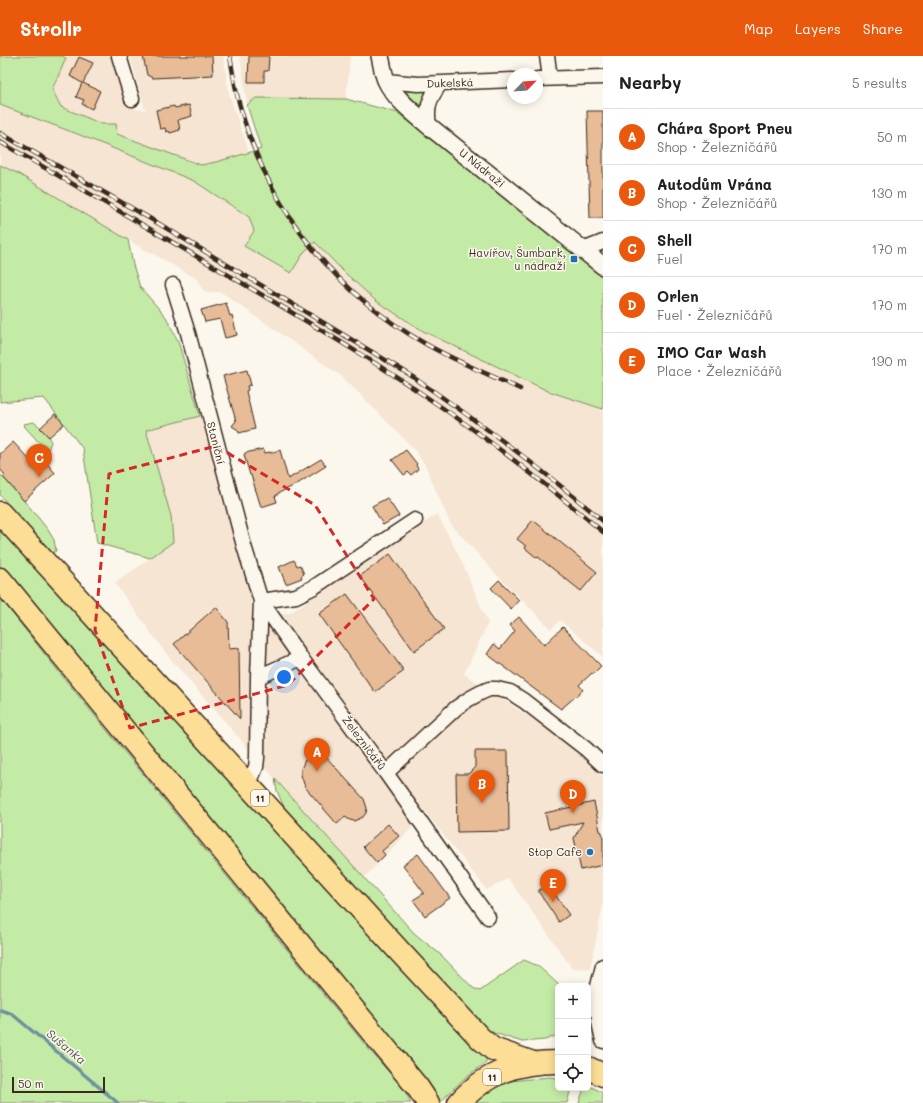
<!DOCTYPE html>
<meta charset="utf-8">
<style>
body{margin:0;font-family:Mali,sans-serif;background:#f2f2f2;color:#202124}
.controls{position:absolute;right:12px;bottom:12px;display:grid;overflow:hidden;border-radius:6px;box-shadow:0 2px 10px #0003}
.controls button{width:36px;height:36px;display:grid;place-items:center;padding:0;border:0;border-bottom:1px solid #e0e0e0;background:#fff;color:#202124;font:20px sans-serif}
.compass{position:absolute;left:507px;top:12px;width:36px;height:36px;border-radius:50%;background:#fff;box-shadow:0 2px 10px #0003;rotate:65deg}
.scale{position:absolute;left:12px;bottom:10px;width:93px;box-sizing:border-box;padding-left:4px;border:2px solid #3b2a1e;border-top:0;font-size:11px;line-height:14px;white-space:nowrap;color:#3b2a1e;-webkit-text-stroke:3px #fbf7ec;paint-order:stroke}
.you{position:absolute;left:284px;top:621px;width:14px;height:14px;margin:-10px;border:3px solid #fff;border-radius:50%;background:#1a73e8;box-shadow:0 0 0 6px #1a73e833}
.badge{display:grid;place-items:center;width:26px;height:26px;border-radius:50%;background:#ea580c;color:#fff;font-size:13px;font-weight:700}
.pin{position:absolute;translate:-50% -33px;filter:drop-shadow(0 1px 2px #0008)}
.pin::after{content:'';position:absolute;top:21px;width:14px;height:12px;background:inherit;clip-path:polygon(0 0,100% 0,50% 100%)}
.list{margin:0;padding:0;list-style:none}
h2{display:flex;justify-content:space-between;align-items:center;height:52px;margin:0;padding:0 16px;font-size:17px}
h2 small{font-size:13px;font-weight:400;color:#757577}
.list li{display:grid;grid-template-columns:26px 1fr auto;gap:12px;align-items:center;box-sizing:border-box;height:56px;padding:0 16px;border-top:1px solid #e0e0e0}
.list b{display:block;font-size:15px;white-space:nowrap}
.list p{margin:0;font-size:13px;white-space:nowrap;color:#757577}
.list em{font-size:13px;font-style:normal;color:#757577}
.icon{flex:none;width:22px;height:22px;fill:none;stroke:currentColor;stroke-width:2;stroke-linecap:round;stroke-linejoin:round}
.map{position:relative;flex:none;width:603px;height:1047px;overflow:hidden}
header{display:flex;align-items:center;gap:24px;box-sizing:border-box;height:56px;padding:0 20px;background:#ea580c;color:#fff}
header strong{font-size:19px}
nav{display:flex;gap:22px;margin-inline-start:auto;font-size:14px}
main{display:flex}
aside{flex:1;background:#fff}
.map>svg:first-child{display:block}
.built{fill:#f5e5d2}
.green{fill:#c4eba6;stroke:#808a62}
.lines{fill:none;stroke-linecap:round;stroke-linejoin:round}
.stream{stroke:#6d919d;stroke-width:3.5}
.building{fill:#e7bc97;stroke:#3b2a1e}
.minor-casing{stroke:#3b2a1e;stroke-width:17}
.tertiary-casing{stroke:#3b2a1e;stroke-width:20}
.trunk-casing{stroke:#3b2a1e;stroke-width:25}
.minor{stroke:#fbf7ec;stroke-width:14}
.tertiary{stroke:#fbf7ec;stroke-width:17}
.trunk{stroke:#fdde96;stroke-width:22}
.rail-casing{stroke:#3b2a1e;stroke-width:4.5}
.rail{stroke:#fbf7ec;stroke-width:3;stroke-dasharray:9;stroke-linecap:butt}
.marked{fill:none;stroke:#d62828;stroke-width:3;stroke-dasharray:8 5;stroke-linejoin:round}
.poi-dot{fill:#1f6fb2;stroke:#fbf7ec;stroke-width:1.5}
.labels{text-anchor:middle;stroke-width:3;stroke-linejoin:round;paint-order:stroke}
.shield{fill:#fbf7ec;stroke:#75685c;stroke-width:1}
.shield-label{font-size:10px;font-weight:bold;fill:#3b2a1e}
.street-label{font-size:11px;fill:#3b2a1e;stroke:#fbf7ec}
.poi-label{font-size:11px;fill:#3b2a1e;stroke:#fbf7ec;text-anchor:end}
.water-label{font-size:12px;font-style:italic;fill:#505553;stroke:#fbf7ec}
</style>
<header>
<strong>Strollr</strong>
<nav><a>Map</a><a>Layers</a><a>Share</a></nav>
</header>
<main>
<div class="map">
<svg width="603" height="1047" viewBox="0 0 603 1047">
<rect width="100%" height="100%" fill="#fbf7ec"/>
<filter id="ink" filterUnits="userSpaceOnUse"><feTurbulence type="fractalNoise" baseFrequency=".025" numOctaves="2"/><feDisplacementMap in="SourceGraphic" scale="8" xChannelSelector="R" yChannelSelector="G"/><feConvolveMatrix kernelMatrix="1 2 1 2 8 2 1 2 1" color-interpolation-filters="sRGB"/></filter>
<g filter="url(#ink)">
<path class="built" d="M62,0h52l21,53 10,1 -15,-54h93l6,38 23,67 -45,14 -67,-33 -22,-9 -3,-8 -14,-2 -40,-16 -9,-18 14,-31z
M240,0h110l-4,43 -90,-1 -9,7z
M0,49l80,30 114,46 55,36 5,14 -9,15 46,27 13,-21 11,-10 28,29 33,30 47,30 125,60 55,18v248l-43,-37 -9,9 -57,-57 -44,-49 -25,-58 -11,-16 -70,-71 -123,-86h-14l-4,-2 -6,-11 -31,-18 -33,-18 -116,-70 -17,-8z
M200,360l50,176 2,25 38,-4 147,-99 23,44 28,65 -24,51 96,63 43,39v129l-13,64 -18,-1 -64,-90 -21,12 -61,-77 -62,65 -89,-99 -107,-123 -53,-73 58,-41 -2,-26 -25,-86z"/>
<path class="green" d="M0,0h62l4,2 -9,21 -5,10 9,18 41,17h14l1,10 84,31 15,-3 45,-13 -14,-44 9,-7 90,1 52,14 205,164v132l-55,-18 -125,-60 -47,-30 -33,-30 -28,-29 -11,10 -13,21 -47,-27 10,-15 -5,-14 -55,-36 -114,-46 -80,-30z
M421,34h3l1,4 -4,13 -2,1 -13,-13 1,-3 3,-1z
M0,109l17,8 111,67 5,25 7,22 26,30 12,24 22,75 -54,14 25,86 2,26 -23,16 -53,-15 -14,-94 -39,-51 -44,4z
M33,366c7,3 15,13 18,20l-3,8h-2l-21,-23 -1,-3z
M0,418l33,37 15,19 6,10 2,11 -5,2 -51,-58z
M0,468l470,516 16,19v4c-19,12 -30,22 -45,39l-1,1 -2,-1 -438,-535z
M0,542l63,79 309,376 32,36 7,14h-411z
M275,723l139,154 27,22 32,33 7,3 44,-31 14,6 22,20h-2v49l-13,5 -23,2 -37,-12 -201,-223 -7,-16z
M549,1021l9,1v10h13l-4,15h-98l17,-13 25,-9z
M588,1029l15,8v10h-24l5,-15h4z"/>
<g class="lines">
<path class="stream" d="M0,954l12,4 106,89"/>
</g>
<path class="building" d="M143,0h69l1,19 -60,3 -6,-3z
M249,0h20l-1,15h-4v11h-16z
M79,1l14,6 -10,20 17,8 -8,18 -10,-5 2,-4 -8,-3 6,-14 -12,-7z
M189,49l3,11 -14,4 2,10 -10,3 -1,-2 -3,1 -1,-4 -5,1 -4,-19 18,-4 1,2z
M587,55h16v107h-13z
M226,247l4,13 2,-1 5,20 -12,3 -5,-19 -15,3 -4,-12z
M247,314l4,15 -4,1 1,4 -2,1 9,38 -16,4 -1,-3 -6,-4 4,-5 -13,-45z
M55,358l9,10 -15,13 -9,-9z
M13,386l24,26 8,-7 10,12 -31,28 -21,-24 2,-2 -5,-6v-15z
M263,393l2,4 5,-1v1l10,-3 8,29 33,-20 5,7 -29,18 -20,10v2h-2l2,6 -16,5 -10,-32h-1l-6,-20 1,-2z
M406,394l11,14 -1,1 2,4 -7,6 -3,-3 -4,3 -12,-15z
M387,442l12,18 -16,9 -11,-19z
M533,464l64,52 -16,19 -43,-34 -1,1 -12,-10 1,-2 -9,-7z
M390,498l54,75 -30,22 -54,-75z
M294,504l3,6 3,-1 4,9 -3,2 1,2 -16,6 -7,-17z
M499,524l20,20 -8,9 -20,-21z
M347,538l57,77 -29,21 -56,-78z
M216,551l12,15 1,27 10,-1 1,71 -66,-75z
M519,561l25,28 19,-18 38,39 -8,8 -1,-1 -13,12 4,5 -22,19 -74,-55 7,-10 6,5 15,-18 -5,-6z
M317,691l47,52 3,9 -1,5 -3,4 -9,4 -4,-1 -5,-3 -8,7 -32,-37 -4,-12v-6l4,-9z
M475,695h33l1,80 -52,1 -1,-58h12l7,-7z
M594,746l6,29 2,1 1,6v27l-22,5 -7,-32 9,-16 -34,7 -4,-16z
M388,768l11,12 -17,15 3,4 -8,8 -14,-16z
M418,798l32,44 -25,18 -12,-16 11,-7 -21,-28z
M548,828l21,31 -10,7 -21,-31z"/>
<g class="lines">
<defs>
<path id="minor" d="M119,0l13,43
M547,0l3,22
M537,23l66,-2
M386,25l32,3 95,-4
M429,70c-3,-18 0,-27 11,-42
M583,194l20,-8
M173,229l15,48 56,213 17,55 -3,76
M301,602l-40,-57 35,-5 18,-9 101,-67
M386,717l102,144
M248,730l8,-19 1,-9 1,-81 43,-19 85,115 70,-65 13,-9 11,-6 9,-4h8l13,3 14,9 62,48 17,16
M598,930l1,36 4,19
M588,954l10,-24 5,-20"/>
<path id="tertiary" d="M380,0c2,8 3,17 6,24 9,19 28,33 43,46l174,140"/>
<path id="trunk" d="M0,457l401,440 79,85 13,11 40,14
M0,523l418,509 10,15
M588,1012l15,7
M459,1047c27,-31 59,-41 99,-41"/>
</defs>
<use href="#minor" class="minor-casing"/>
<use href="#tertiary" class="tertiary-casing"/>
<use href="#trunk" class="trunk-casing"/>
<use href="#minor" class="minor"/>
<use href="#tertiary" class="tertiary"/>
<use href="#trunk" class="trunk"/>
<defs>
<path id="rail" d="M230,0c3,17 5,34 10,50 28,102 93,185 184,237 31,18 64,31 96,46
M0,77l156,89 251,151c68,46 134,95 196,148
M0,86c79,45 158,92 237,138 67,40 133,78 197,122 59,40 114,84 169,130"/>
</defs>
<use href="#rail" class="rail-casing"/>
<use href="#rail" class="rail"/>
</g>
</g>
<path class="marked" d="M216,390l99,59 59,94 -86,86 -158,43 -35,-98 14,-156z"/>
<g class="poi-dot">
<rect x="570" y="199" width="8" height="8" rx="2"/>
<circle cx="590" cy="796" r="4"/>
</g>
<g class="labels">
<g class="shield">
<rect x="251" y="734" width="18" height="16" rx="3"/>
<rect x="483" y="1013" width="18" height="16" rx="3"/>
</g>
<g class="shield-label">
<text x="260" y="746">11</text>
<text x="492" y="1025">11</text>
</g>
<g class="street-label">
<text transform="translate(450 27) rotate(-2)" y="4">Dukelská</text>
<text transform="translate(482 112) rotate(39)" y="4">U Nádraží</text>
<text transform="translate(216 387) rotate(76)" y="4">Staniční</text>
<text transform="translate(364 687) rotate(53)" y="4">Železničářů</text>
</g>
<g class="poi-label">
<text x="566" y="201">Havířov, Šumbark,<tspan x="566" dy="13">u nádraží</tspan></text>
<text x="582" y="800">Stop Cafe</text>
</g>
<g class="water-label">
<text transform="translate(66 991) rotate(40)" y="4">Sušanka</text>
</g>
</g>
</svg>
<div class="controls">
<button>+</button>
<button>−</button>
<button><svg class="icon" aria-label="locate" viewBox="0 0 24 24"><circle cx="12" cy="12" r="6"/><path d="M12 2v4M12 18v4M2 12h4M18 12h4"/></svg></button>
</div>
<svg class="compass" viewBox="-18 -18 36 36"><path d="M0-13l5 13h-10z" fill="#e53935"/><path d="M0 13l5-13h-10z" fill="#757577"/></svg>
<div class="scale">50 m</div>
<div class="you"></div>
<div class="pin badge" style="left:317px;top:715px">A</div>
<div class="pin badge" style="left:482px;top:747px">B</div>
<div class="pin badge" style="left:39px;top:421px">C</div>
<div class="pin badge" style="left:573px;top:757px">D</div>
<div class="pin badge" style="left:553px;top:846px">E</div>
</div>
<aside>
<h2>Nearby<small>5 results</small></h2>
<ul class="list">
<li><span class="badge">A</span><div><b>Chára Sport Pneu</b><p>Shop · Železničářů</p></div><em>50 m</em></li>
<li><span class="badge">B</span><div><b>Autodům Vrána</b><p>Shop · Železničářů</p></div><em>130 m</em></li>
<li><span class="badge">C</span><div><b>Shell</b><p>Fuel</p></div><em>170 m</em></li>
<li><span class="badge">D</span><div><b>Orlen</b><p>Fuel · Železničářů</p></div><em>170 m</em></li>
<li><span class="badge">E</span><div><b>IMO Car Wash</b><p>Place · Železničářů</p></div><em>190 m</em></li>
</ul>
</aside>
</main>
